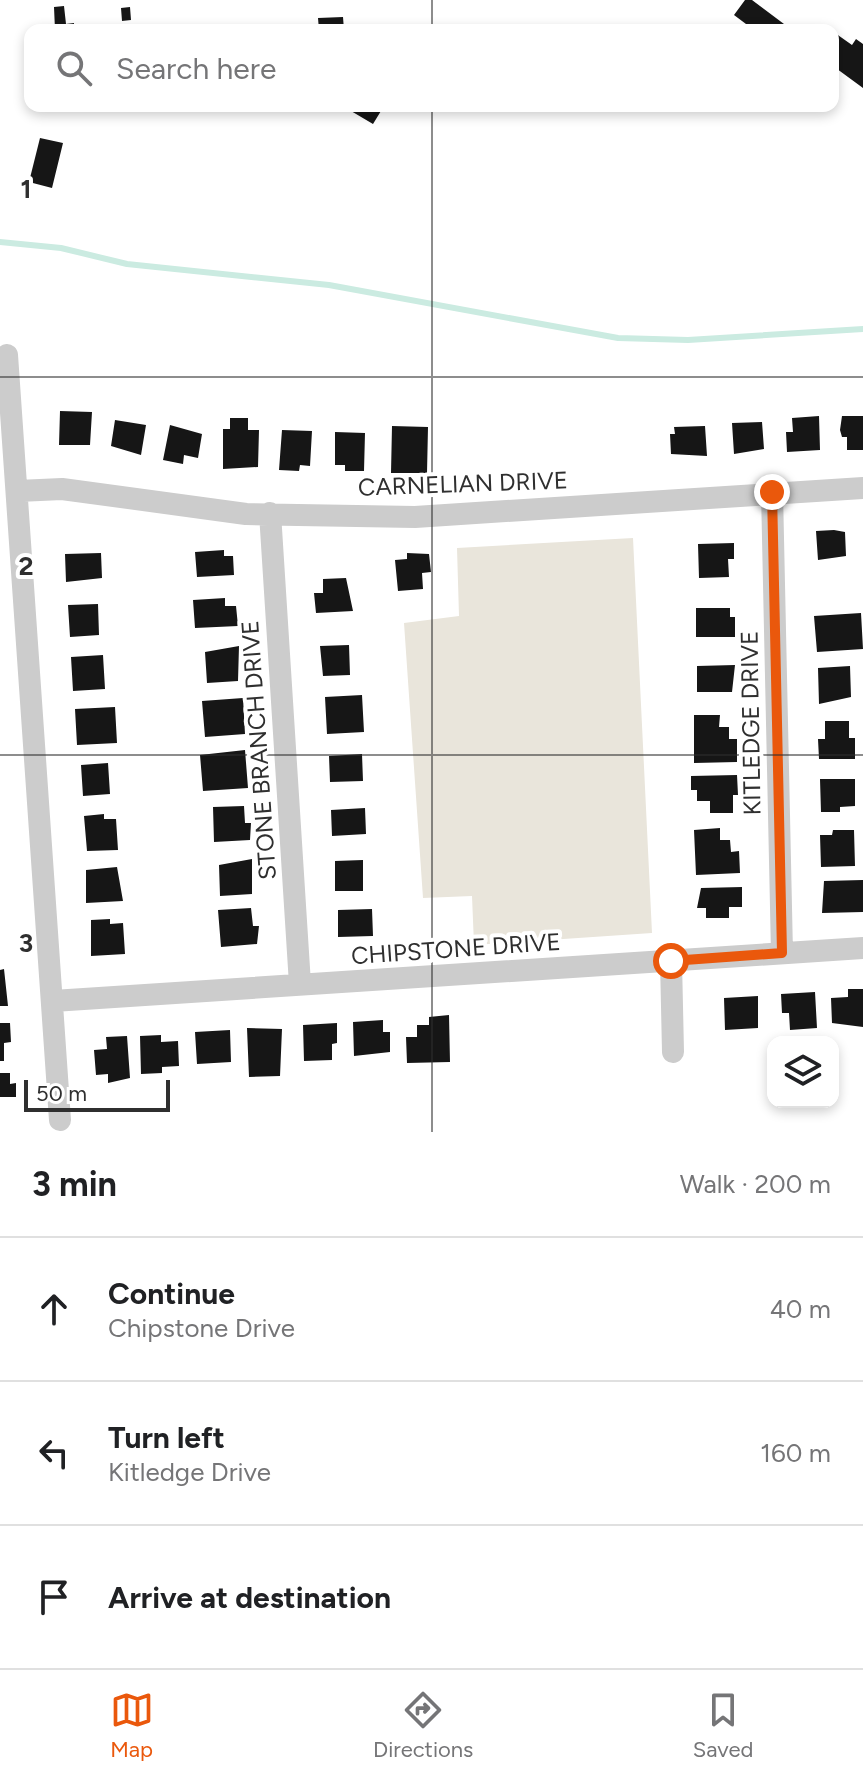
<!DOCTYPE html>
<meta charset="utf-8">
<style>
body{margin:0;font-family:Figtree,sans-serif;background:#f2f2f2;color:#202124}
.controls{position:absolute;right:24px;bottom:24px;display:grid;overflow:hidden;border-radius:16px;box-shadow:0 4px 12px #0003}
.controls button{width:72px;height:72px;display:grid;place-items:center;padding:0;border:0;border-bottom:2px solid #e0e0e0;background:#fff;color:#202124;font:40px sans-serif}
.scale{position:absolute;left:24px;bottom:20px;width:146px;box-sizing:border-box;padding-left:8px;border:4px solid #2f2f2f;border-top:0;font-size:22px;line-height:28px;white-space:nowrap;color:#2f2f2f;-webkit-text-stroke:6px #fff;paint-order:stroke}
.stop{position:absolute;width:24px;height:24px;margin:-18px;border:6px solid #ea580c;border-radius:50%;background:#fff}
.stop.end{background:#ea580c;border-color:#fff;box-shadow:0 2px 8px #0008}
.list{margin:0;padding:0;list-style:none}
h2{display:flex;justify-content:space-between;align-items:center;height:104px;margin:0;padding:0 32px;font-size:34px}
h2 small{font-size:26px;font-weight:400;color:#757577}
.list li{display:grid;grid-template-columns:52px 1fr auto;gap:24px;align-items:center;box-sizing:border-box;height:144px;padding:0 32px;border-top:2px solid #e0e0e0}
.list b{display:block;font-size:30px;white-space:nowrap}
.list p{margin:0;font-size:26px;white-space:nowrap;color:#757577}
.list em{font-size:26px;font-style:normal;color:#757577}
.icon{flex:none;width:44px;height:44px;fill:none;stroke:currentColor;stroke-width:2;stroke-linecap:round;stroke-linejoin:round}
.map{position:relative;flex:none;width:863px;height:1132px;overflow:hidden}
.search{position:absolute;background:#fff;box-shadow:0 4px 12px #0003;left:24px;right:24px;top:24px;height:88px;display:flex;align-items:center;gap:20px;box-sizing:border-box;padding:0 28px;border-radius:16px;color:#757577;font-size:30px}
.sheet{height:536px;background:#fff}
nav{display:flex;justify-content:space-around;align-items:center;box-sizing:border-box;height:112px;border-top:2px solid #e0e0e0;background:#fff;font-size:22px;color:#757577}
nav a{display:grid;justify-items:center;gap:4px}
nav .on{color:#ea580c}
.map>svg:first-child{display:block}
.green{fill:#e9e5db}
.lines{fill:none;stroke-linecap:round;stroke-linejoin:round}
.stream{stroke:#cbebe1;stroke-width:6}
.building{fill:#161616}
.minor{stroke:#ccc;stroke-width:22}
.route{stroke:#ea580c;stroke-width:10}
.grid{fill:none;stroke:#2f2f2f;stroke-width:2;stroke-opacity:0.55}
.labels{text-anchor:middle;stroke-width:8;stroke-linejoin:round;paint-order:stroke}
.street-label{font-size:24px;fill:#2f2f2f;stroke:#fff}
.grid-label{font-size:26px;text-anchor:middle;font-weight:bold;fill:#2f2f2f;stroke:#fff;stroke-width:8;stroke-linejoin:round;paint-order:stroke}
</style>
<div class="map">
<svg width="863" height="1132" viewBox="0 0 863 1132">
<rect width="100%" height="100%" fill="#fff"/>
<path class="green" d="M633,538l19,395 -178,12 -2,-49 -49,2 -19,-275 55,-7 -2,-68z"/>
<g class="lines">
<path class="stream" d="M0,242l61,6 66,16 202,21 289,53 70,2 175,-11"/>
</g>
<path class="building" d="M745,0h7l32,24 -5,6h-25l-20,-15z
M64,6l2,18 8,-1v7h-19l-1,-23z
M130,7l1,13 -9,1 -1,-13z
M343,17l1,13h-25l-1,-12z
M835,33l17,12 4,-6 7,5v44l-30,-22z
M354,106h30l-11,18 -22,-13z
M40,138l23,5 -11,45 -23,-6z
M60,411l32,1 -2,33h-31z
M819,416l1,34 -33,2 -1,-20h7l-1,-14z
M842,416h21v34h-16v-13h-5l-2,-7z
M230,418h18v12h11l-1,37 -35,2v-40h7z
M115,420l31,5 -5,30 -30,-9z
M762,422l2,27 -30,5 -2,-31z
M170,425l32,9 -4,24 -14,-3 -1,9 -20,-4z
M392,426l36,1 -1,46h-36z
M705,426l2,30 -36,-2 -1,-20h5l-1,-7z
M282,430l30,1 -2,35 -10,-1 -1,6 -20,-1z
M335,432l30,1 -1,38h-19v-6h-10z
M834,530l11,2 1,24 -28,4 -2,-29z
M734,543v16h-6l1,18 -30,1 -1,-34z
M224,550v6h9l1,19 -37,2 -2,-25z
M101,553l1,25 -36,4 -1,-28z
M407,553l22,1 2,18 -9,1 1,16 -25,2 -3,-31 12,-1z
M346,578l7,33 -37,2 -2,-20h9v-14z
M225,598v8h11l2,20 -43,2 -2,-28z
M98,604l1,31 -29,2 -2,-32z
M696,608h34v9h5v20h-39z
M861,613l2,36 -46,3 -3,-36z
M349,645l1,30 -27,1 -3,-30z
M239,646l-1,35 -31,2 -2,-31z
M103,655l2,34 -32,2 -2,-34z
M735,665l-3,27h-35v-26z
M850,666l1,31 -32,7 -1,-36z
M362,695l2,37 -37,2 -2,-37z
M243,698l2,36 -40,3 -3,-36z
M115,707l2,36 -40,2 -2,-36z
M694,715h26l-1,12h10v12h8v23l-43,1z
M825,721h24v17h6v21h-36l-1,-20h7z
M245,750l3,38 -45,3 -3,-36z
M362,754l1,27 -33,1 -1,-26z
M108,763l2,31 -27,2 -2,-31z
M737,775l1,20h-5v18h-23v-12h-13v-11h-6v-14z
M820,779h35v27l-15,1v5h-19z
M244,806l1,17h6l-1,17 -36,2 -1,-35z
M365,808l1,26 -34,2 -1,-26z
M104,814v5h12l2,31 -31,1 -3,-35z
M720,828v12h10l1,12 8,-1 1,22 -44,2 -2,-45z
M833,830h21l1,36 -34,1 -1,-32h12z
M252,859v35l-32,2 -1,-31z
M363,860v31h-28v-30z
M117,867l6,34 -37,2v-33z
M863,880v32l-41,1 2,-32z
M742,887v20h-13v11h-23v-10h-9l4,-20z
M251,908l2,18h6l-2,18 -36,3 -3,-37z
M372,909l1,27 -35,1v-27z
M110,919v5l13,-1 2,31 -34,2v-36z
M4,969l4,37h-8v-36z
M848,989h15v38l-31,-4 -1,-25 17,-1z
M815,992l2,36 -27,2 -1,-17h-7l-1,-19z
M758,996v32l-33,2 -1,-32z
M449,1015l1,47 -43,1 -1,-26h11v-12h12v-8z
M383,1020v12h7v20l-36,4 -1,-34z
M0,1023h10l1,19 -7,1v18h-4z
M337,1023v20l-5,1v16l-28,1 -1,-36z
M247,1028l35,1 -2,47 -31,1z
M230,1030l1,32 -34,2 -2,-32z
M161,1035v7l17,-1 1,25 -17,1v6l-21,1 -1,-38z
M127,1036l3,42 -22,5v-9l-12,1 -2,-25 13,-1 -1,-12z
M0,1073h10v11l6,-1v14h-16z"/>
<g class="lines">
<path class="minor" d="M7,355l53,765
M18,491l44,-2 184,25 169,3 448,-29
M772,492l10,461
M270,513l30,471
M671,961l2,91
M53,1001l810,-53"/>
</g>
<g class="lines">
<path class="route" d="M671,961l111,-8 -10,-461"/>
</g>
<path class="grid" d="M432,0v30M432,106v1026M0,377h863M0,755h863"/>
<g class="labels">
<g class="street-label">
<text transform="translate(463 484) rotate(-2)" y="8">CARNELIAN DRIVE</text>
<text transform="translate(751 723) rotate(-91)" y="8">KITLEDGE DRIVE</text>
<text transform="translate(259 750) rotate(-94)" y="8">STONE BRANCH DRIVE</text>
<text transform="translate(456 949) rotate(-4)" y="8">CHIPSTONE DRIVE</text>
</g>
</g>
<g class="grid-label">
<text x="26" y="198">1</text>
<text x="26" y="575">2</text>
<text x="26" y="952">3</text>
</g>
</svg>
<div class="controls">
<button><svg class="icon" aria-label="layers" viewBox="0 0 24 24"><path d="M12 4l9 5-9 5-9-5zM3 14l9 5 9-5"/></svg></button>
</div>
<div class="scale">50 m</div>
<div class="stop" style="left:671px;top:961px"></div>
<div class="stop end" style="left:772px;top:492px"></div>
<div class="search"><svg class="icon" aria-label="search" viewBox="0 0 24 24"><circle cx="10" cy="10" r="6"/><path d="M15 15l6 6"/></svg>Search here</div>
</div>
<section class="sheet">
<h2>3 min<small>Walk · 200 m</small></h2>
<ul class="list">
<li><svg class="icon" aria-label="ahead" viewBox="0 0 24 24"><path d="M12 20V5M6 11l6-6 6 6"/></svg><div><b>Continue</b><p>Chipstone Drive</p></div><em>40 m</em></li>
<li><svg class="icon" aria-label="left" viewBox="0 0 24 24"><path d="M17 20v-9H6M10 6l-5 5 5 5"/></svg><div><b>Turn left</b><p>Kitledge Drive</p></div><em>160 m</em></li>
<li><svg class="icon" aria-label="arrive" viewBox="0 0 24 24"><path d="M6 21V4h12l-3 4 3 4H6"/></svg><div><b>Arrive at destination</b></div></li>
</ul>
</section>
<nav>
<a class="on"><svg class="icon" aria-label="map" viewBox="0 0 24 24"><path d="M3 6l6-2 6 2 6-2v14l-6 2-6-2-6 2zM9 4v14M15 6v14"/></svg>Map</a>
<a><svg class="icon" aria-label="directions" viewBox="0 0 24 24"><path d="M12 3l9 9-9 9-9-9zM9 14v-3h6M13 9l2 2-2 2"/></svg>Directions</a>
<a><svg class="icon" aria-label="saved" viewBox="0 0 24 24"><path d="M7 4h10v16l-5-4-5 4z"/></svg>Saved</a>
</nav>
